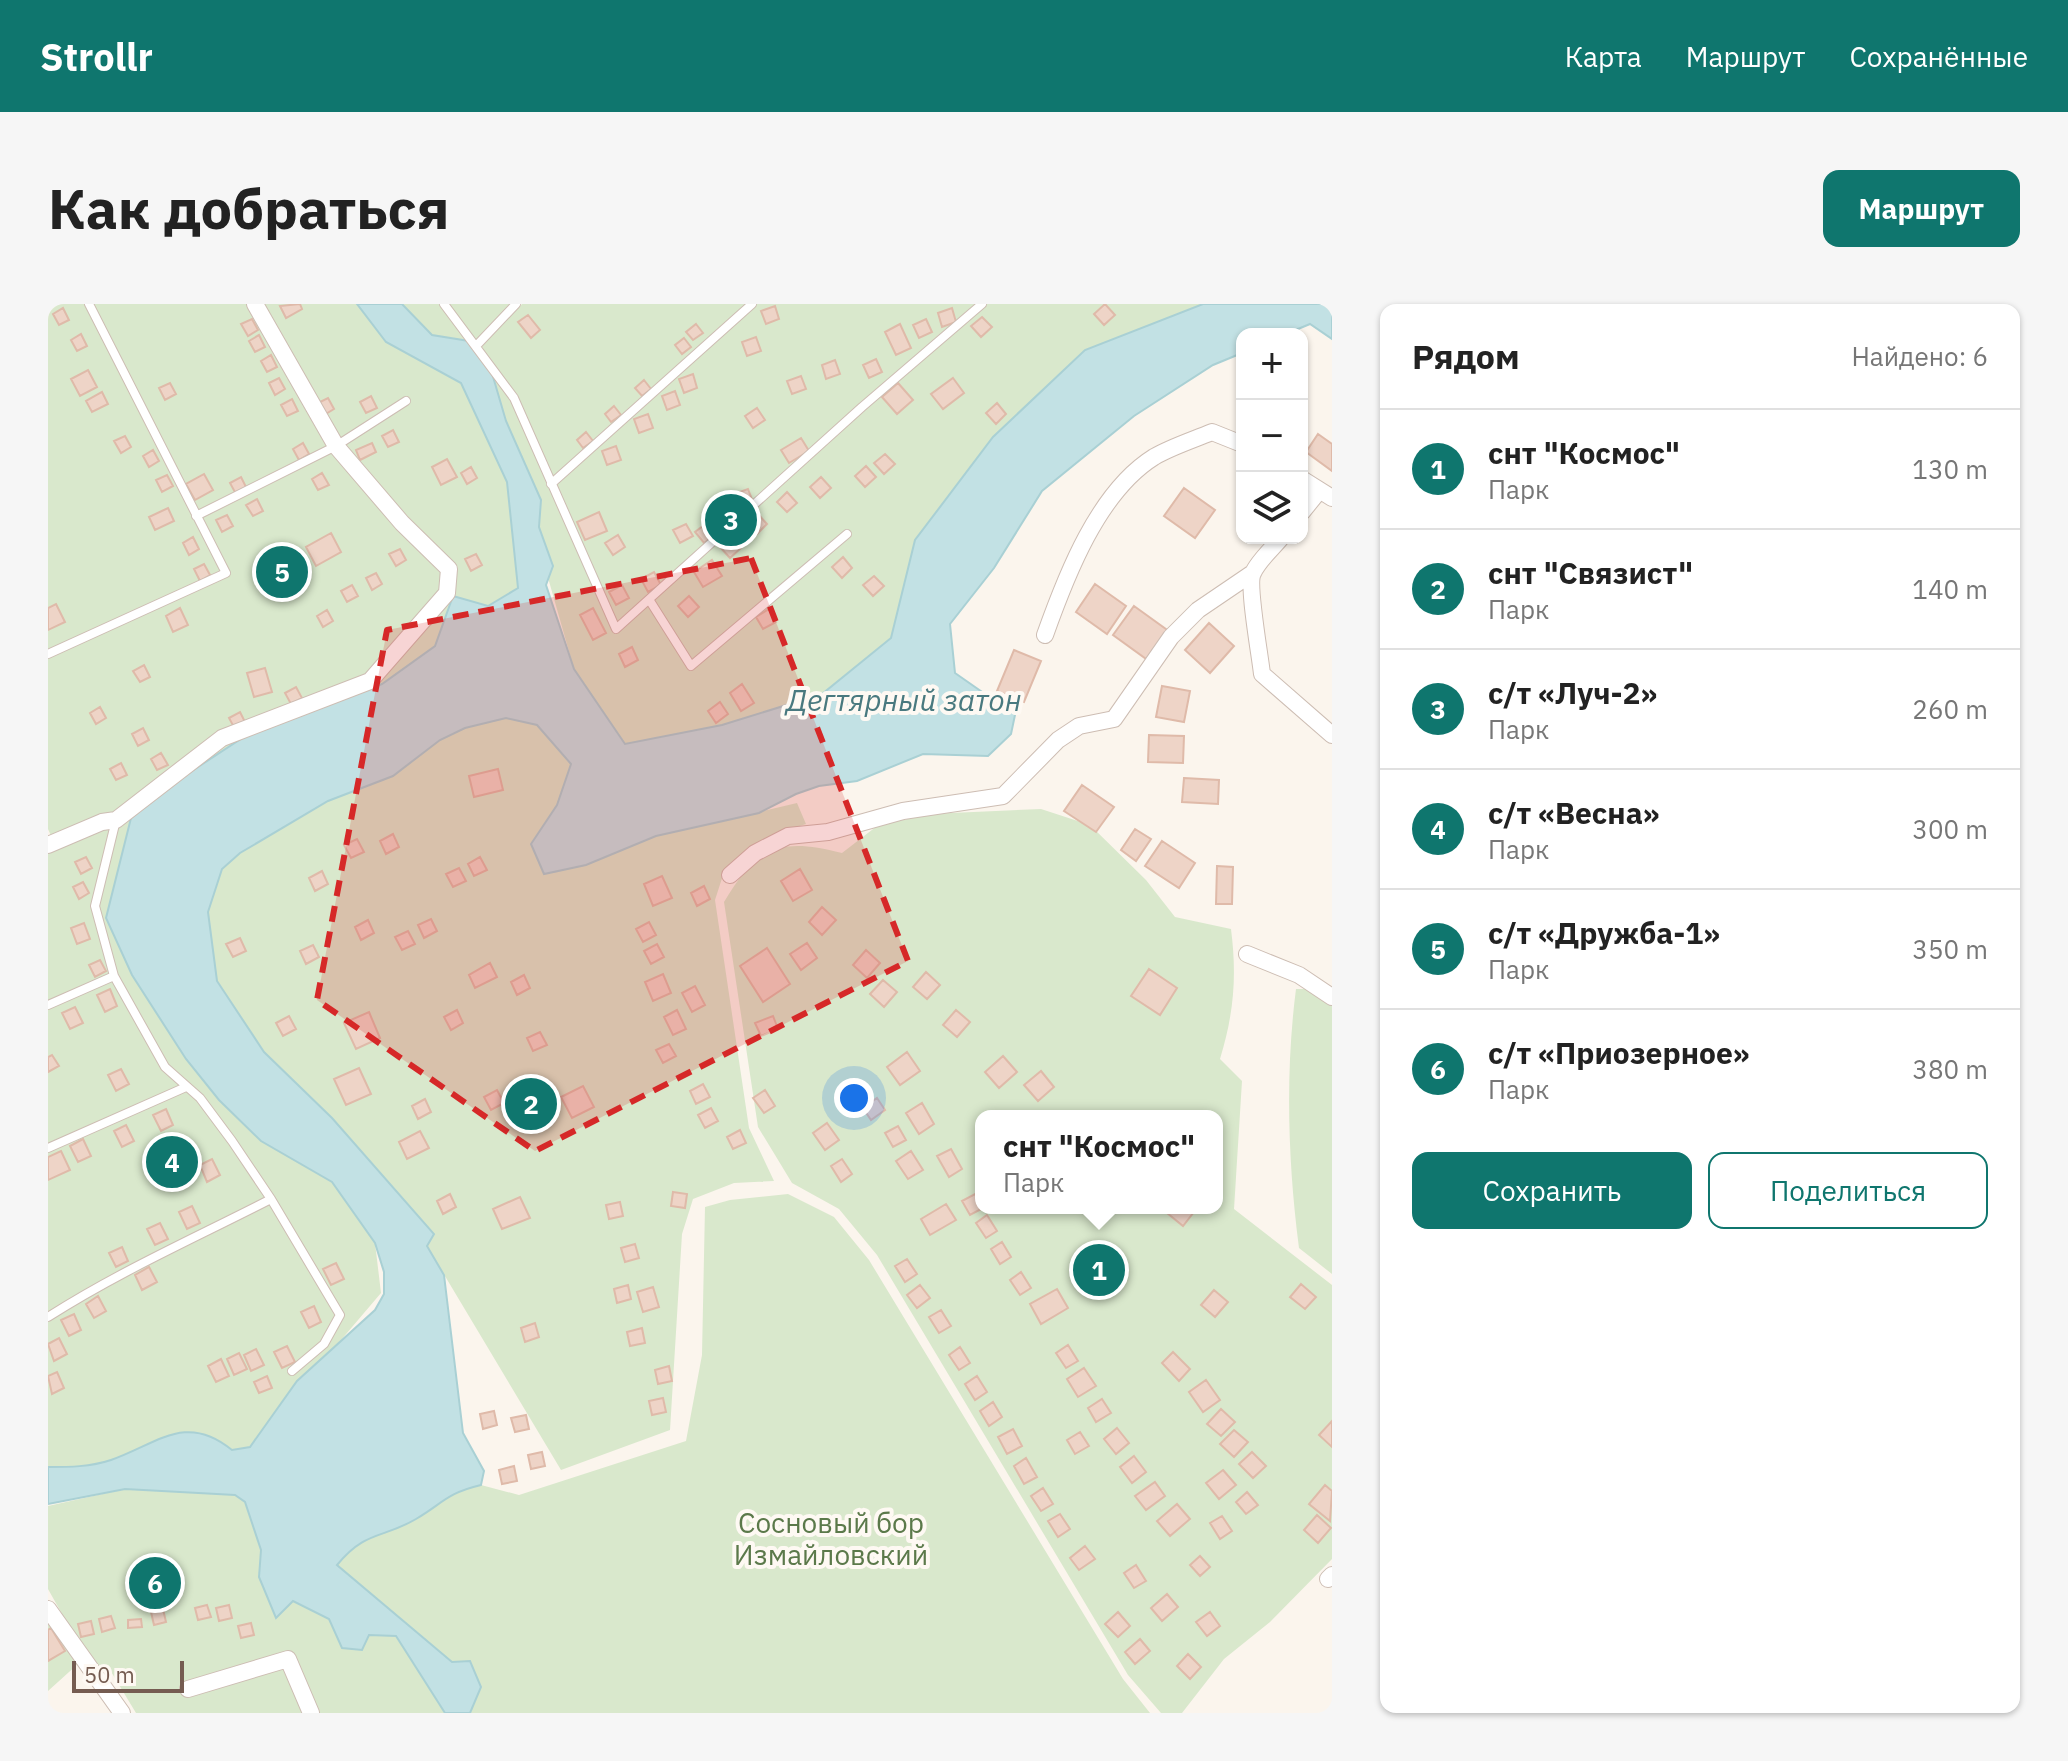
<!DOCTYPE html>
<html lang="ru">
<meta charset="utf-8">
<style>
body{margin:0;font-family:"IBM Plex Sans",sans-serif;background:#f6f6f6;color:#222}
.controls{position:absolute;right:24px;top:24px;display:grid;overflow:hidden;border-radius:16px;box-shadow:0 2px 6px #0004}
.controls button{width:72px;height:72px;display:grid;place-items:center;padding:0;border:0;border-bottom:2px solid #e0e0e0;background:#fff;color:#222;font:40px sans-serif}
.scale{position:absolute;left:24px;bottom:20px;width:112px;box-sizing:border-box;padding-left:8px;border:4px solid #755c51;border-top:0;font-size:22px;line-height:28px;white-space:nowrap;color:#755c51;-webkit-text-stroke:6px #fef9f3;paint-order:stroke}
.you{position:absolute;left:806px;top:794px;width:28px;height:28px;margin:-20px;border:6px solid #fff;border-radius:50%;background:#1a73e8;box-shadow:0 0 0 12px #1a73e833}
.badge{display:grid;place-items:center;width:52px;height:52px;border-radius:50%;background:#0f766e;color:#fff;font-size:26px;font-weight:700}
.pin{position:absolute;translate:-50% -50%;border:4px solid #fff;box-shadow:0 2px 8px #0006}
.popup{position:absolute;left:927px;top:806px;width:248px;height:104px;box-sizing:border-box;display:grid;place-content:center;border-radius:16px;background:#fff;filter:drop-shadow(0 2px 6px #0005);font-size:26px;white-space:nowrap;color:#767676}
.popup b{font-size:30px;color:#222}
.popup::after{content:'';position:absolute;left:50%;top:100%;margin-left:-16px;border:16px solid transparent;border-top-color:#fff}
.list{margin:0;padding:0;list-style:none}
h2{display:flex;justify-content:space-between;align-items:center;height:104px;margin:0;padding:0 32px;font-size:34px}
h2 small{font-size:26px;font-weight:400;color:#767676}
.list li{display:grid;grid-template-columns:52px 1fr auto;gap:24px;align-items:center;box-sizing:border-box;height:120px;padding:0 32px;border-top:2px solid #e0e0e0}
.list b{display:block;font-size:30px;white-space:nowrap}
.list p{margin:0;font-size:26px;white-space:nowrap;color:#767676}
.list em{font-size:26px;font-style:normal;color:#767676}
.actions{display:flex;gap:16px;padding:24px 32px}
.actions a{flex:1;padding:18px 0;border:2px solid #0f766e;border-radius:16px;text-align:center;font-size:28px;color:#0f766e}
.actions .main{background:#0f766e;color:#fff}
.icon{flex:none;width:44px;height:44px;fill:none;stroke:currentColor;stroke-width:2;stroke-linecap:round;stroke-linejoin:round}
.map{position:relative;flex:none;width:1284px;height:1409px;overflow:hidden;border-radius:16px}
header{display:flex;align-items:center;gap:48px;box-sizing:border-box;height:112px;padding:0 40px;background:#0f766e;color:#fff}
header strong{font-size:38px}
nav{display:flex;gap:44px;margin-inline-start:auto;font-size:28px}
.intro{display:flex;align-items:center;justify-content:space-between;box-sizing:border-box;height:192px;padding:0 48px}
h1{margin:0;font-size:56px}
.button{padding:20px 36px;border-radius:16px;background:#0f766e;color:#fff;font-size:28px;font-weight:700}
main{display:flex;gap:48px;padding:0 48px}
aside{flex:1;background:#fff;border-radius:16px;box-shadow:0 2px 6px #0004}
.map>svg:first-child{display:block}
.green{fill:#d9e8cc;fill-rule:evenodd}
.water{fill:#c2e1e4;stroke:#a9d0d4;stroke-width:2}
.building{fill:#eed4c7;stroke:#dfbaa9;stroke-width:2}
.lines{fill:none;stroke-linecap:round;stroke-linejoin:round}
.service-casing{stroke:#cdbdb3;stroke-width:10}
.minor-casing{stroke:#cdbdb3;stroke-width:18}
.service{stroke:#fff;stroke-width:8}
.minor{stroke:#fff;stroke-width:16}
.marked{fill:#d62828;fill-opacity:0.2;stroke:#d62828;stroke-width:6;stroke-dasharray:16 10;stroke-linejoin:round}
.labels{text-anchor:middle;stroke-width:8;stroke-linejoin:round;paint-order:stroke}
.park-label{font-size:28px;fill:#5b794a;stroke:#fef9f3}
.water-label{font-size:30px;font-style:italic;fill:#49797f;stroke:#fef9f3}
</style>
<header>
<strong>Strollr</strong>
<nav><a>Карта</a><a>Маршрут</a><a>Сохранённые</a></nav>
</header>
<div class="intro"><h1>Как добраться</h1><a class="button">Маршрут</a></div>
<main>
<div class="map">
<svg width="1284" height="1409" viewBox="0 0 1284 1409">
<rect width="100%" height="100%" fill="#fbf5ed"/>
<path class="green" d="M0,0h309l29,38 75,37 46,103 11,106 -30,18 -35,-9 -18,49 -53,38 -82,29 -168,262 54,84 33,41 42,41 71,41 43,61 6,50 -131,154 -18,3c-46,-38 -75,-6 -121,10 -21,7 -42,7 -63,7v-617l4,-12 -4,-9z
M341,0h122l-35,36 -46,2z
M474,0h681l-118,46 -92,87 -78,103 -24,98 -69,56 -100,31 -98,19 -50,-75 -92,-323z
M458,414l31,7 34,39 -14,41 -26,39 55,21 70,-29 141,-33 9,21 -31,10 -50,35 -10,31 34,228 25,53 -40,2 -41,16 -11,35 -12,196 -109,40 -134,-224 6,-13 -101,-115 -68,-66 -47,-71 -9,-69 14,-43 18,-16 88,-52 65,-25 47,-36 25,-12z
M993,505l49,16 56,55 29,37 56,12c6,47 3,84 -11,130l22,22 -8,128 98,76v274l-62,63 -46,37 -42,54h-21l-33,-38 -251,-420 -38,-46 -47,-26 -34,-56 -34,-225c33,-56 56,-65 118,-49l35,-27 52,-12zM933,812h236v92h-236z
M1248,685h17l19,11v274l-33,-26c-11,-85 -14,-174 -3,-259z
M740,890l46,23 35,43 254,419 27,34h-680l11,-26 -144,-122 17,-21 61,-24 38,-28 28,-7 38,10 167,-54 16,-86 3,-148 25,-7z
M77,1185l90,4 20,2 10,7 16,48 -2,27 17,41 16,-17 77,34 27,1 49,77h-309l-29,-48 -13,6 -46,-82v-83z
M0,1314l31,45 -31,28z"/>
<path class="water" d="M309,0h45l30,31 43,7 14,21 17,58 35,79 -2,27 14,39 -7,19 28,84 51,75 97,-19 100,-31 69,-56 24,-98 78,-103 92,-87 118,-46h129v35l-22,-15 -24,10h-44v19l-29,12 -79,51 -92,75 -48,77 -44,56 5,49 60,42 -4,19 -23,22 -65,-2 -66,27 -38,5 -23,8 -37,19 -103,23 -70,29 -42,9 -13,-30 26,-39 14,-41 -34,-39 -31,-7 -41,10 -25,12 -47,36 -65,25 -88,52 -18,16 -14,43 9,69 47,71 68,66 102,116 -7,12 17,29 19,158 21,38 -3,14c-34,8 -38,18 -65,34 -34,20 -50,11 -79,46l115,97 18,-1 11,26 -11,26h-25l-49,-77 -27,-1 -7,15 -20,-2 -13,-29 -36,-18 -17,17 -17,-41 2,-27 -16,-48 -10,-7 -110,-6 -77,15v-37c21,0 42,0 63,-7 46,-16 75,-48 121,-10l18,-3 47,-66 78,-71 9,-16v-22l-9,-29 -43,-61 -71,-41 -42,-41 -33,-41 -54,-84 -26,-57 25,-100 47,-38 72,-47 132,-49 53,-38 18,-50 35,10 30,-18 -11,-106 -46,-99 -75,-41z"/>
<path class="building" d="M252,0l2,5 -16,9 -6,-12z
M1057,0l10,11 -11,10 -10,-11z
M727,2l4,13 -13,5 -5,-13z
M15,4l6,12 -10,5 -6,-11z
M904,4l4,14 -14,5 -4,-14z
M480,11l12,15 -9,8 -13,-16z
M934,13l10,10 -11,10 -10,-11z
M204,15l6,11 -10,6 -7,-12z
M878,15l6,13 -13,6 -6,-13z
M648,20l7,9 -10,7 -7,-8z
M852,20l11,24 -15,7 -11,-23z
M33,30l6,12 -10,5 -6,-11z
M211,31l6,12 -10,5 -6,-11z
M708,33l5,14 -14,5 -5,-14z
M636,34l7,9 -9,7 -7,-9z
M223,51l6,12 -10,5 -6,-11z
M828,55l6,13 -13,6 -6,-13z
M787,56l5,14 -14,5 -4,-14z
M40,66l9,17 -17,9 -9,-17z
M645,70l4,14 -13,5 -5,-14z
M753,72l5,13 -14,5 -5,-13z
M231,74l6,11 -10,6 -6,-12z
M905,74l11,15 -21,16 -12,-15z
M596,76l7,9 -9,7 -7,-8z
M122,79l6,11 -11,6 -6,-12z
M850,79l15,17 -16,14 -15,-17z
M627,87l5,14 -13,5 -5,-14z
M54,88l6,12 -16,8 -6,-11z
M323,92l6,12 -11,5 -6,-11z
M280,94l6,11 -10,6 -6,-12z
M244,95l6,12 -11,5 -6,-11z
M949,99l9,11 -10,10 -10,-11z
M566,102l7,9 -10,7 -6,-8z
M709,104l8,12 -12,8 -8,-12z
M600,110l5,14 -14,5 -5,-14z
M345,126l6,12 -11,5 -6,-11z
M538,128l7,9 -10,7 -6,-8z
M1270,130l14,10v27l-26,-19z
M77,132l6,11 -10,6 -7,-12z
M753,134l8,13 -20,12 -8,-13z
M255,139l6,11 -10,6 -6,-11z
M324,139l4,9 -16,8 -4,-10z
M568,142l5,14 -14,5 -5,-14z
M105,146l6,11 -10,6 -6,-11z
M837,150l10,10 -11,10 -10,-11z
M399,155l10,18 -16,8 -9,-18z
M818,162l10,11 -11,10 -10,-11z
M423,163l6,11 -10,6 -6,-11z
M274,169l7,12 -11,5 -6,-11z
M156,170l9,16 -18,10 -9,-16z
M119,171l6,11 -11,6 -6,-12z
M193,173l6,12 -11,5 -6,-11z
M773,173l10,11 -11,10 -10,-11z
M1136,184l31,22 -20,28 -31,-22z
M700,185l5,13 -14,5 -5,-13z
M739,188l10,11 -10,9 -10,-10z
M209,195l6,12 -10,5 -7,-11z
M120,204l6,13 -19,9 -6,-13z
M551,208l8,19 -22,9 -8,-18z
M710,210l9,10 -10,10 -10,-11z
M179,211l6,11 -11,6 -6,-12z
M659,219l9,12 -12,8 -9,-11z
M638,220l7,12 -13,7 -7,-13z
M283,229l10,19 -25,14 -10,-19z
M570,231l7,12 -12,8 -8,-12z
M145,233l6,12 -10,6 -6,-12z
M683,233l10,11 -11,10 -10,-11z
M352,245l6,11 -10,6 -7,-12z
M428,250l6,11 -11,6 -6,-12z
M795,253l9,11 -10,10 -10,-11z
M664,256l10,16 -19,11 -9,-15z
M156,260l6,11 -10,6 -6,-12z
M606,268l7,13 -13,7 -7,-13z
M328,269l6,11 -10,6 -6,-12z
M826,272l10,10 -11,10 -10,-11z
M232,276l6,12 -11,5 -6,-11z
M1047,280l31,22 -19,28 -31,-22z
M304,281l6,11 -11,6 -6,-11z
M574,281l7,13 -13,7 -7,-13z
M641,292l10,11 -11,10 -10,-11z
M8,300l9,18 -17,8v-22z
M1086,302l36,26 -21,29 -36,-26z
M132,304l8,17 -15,7 -7,-16z
M545,304l13,25 -13,7 -13,-25z
M721,305l7,13 -13,7 -7,-12z
M279,306l6,11 -10,6 -6,-11z
M1161,319l25,23 -24,27 -25,-23z
M584,343l6,13 -13,7 -6,-13z
M966,346l27,11 -17,41 -27,-11z
M96,361l6,12 -10,5 -7,-11z
M217,364l7,24 -18,5 -7,-24z
M694,380l12,19 -13,8 -11,-18z
M1114,382l28,5 -6,31 -28,-5z
M248,383l6,11 -11,6 -6,-11z
M672,398l8,12 -12,9 -8,-12z
M52,403l6,11 -10,6 -6,-11z
M192,408l6,12 -11,5 -6,-11z
M95,424l6,12 -11,6 -6,-12z
M1101,431l35,1 -1,27 -35,-1z
M113,449l7,12 -11,5 -6,-11z
M73,459l6,12 -11,5 -6,-11z
M450,465l5,21 -29,7 -5,-21z
M1136,474l35,2 -1,24 -36,-2z
M1034,481l32,22 -18,25 -32,-21z
M1087,525l16,10 -15,22 -15,-11z
M345,530l6,13 -13,7 -6,-13z
M309,535l7,13 -13,6 -7,-13z
M1114,537l33,22 -16,25 -34,-22z
M38,553l6,11 -11,6 -6,-12z
M432,553l7,13 -13,6 -6,-12z
M1169,562l16,1 -1,37h-16z
M411,564l7,13 -13,6 -7,-13z
M752,565l12,21 -19,11 -12,-20z
M274,567l6,13 -13,7 -6,-13z
M614,572l10,22 -19,8 -9,-22z
M35,578l6,11 -10,6 -6,-12z
M656,582l6,13 -13,7 -6,-13z
M774,603l14,13 -14,15 -13,-13z
M383,615l6,12 -13,7 -6,-13z
M320,616l6,13 -13,7 -6,-13z
M601,618l7,13 -13,7 -7,-13z
M36,619l6,16 -13,5 -6,-16z
M360,627l7,13 -13,6 -7,-13z
M192,634l6,13 -13,6 -7,-13z
M759,639l10,15 -16,12 -11,-16z
M609,640l7,13 -13,7 -7,-13z
M265,641l6,12 -13,7 -6,-13z
M719,644l23,36 -27,18 -23,-36z
M818,646l14,13 -13,15 -14,-13z
M52,656l6,11 -11,6 -6,-12z
M442,659l7,14 -22,11 -6,-13z
M1101,665l28,19 -17,27 -29,-19z
M878,668l14,13 -13,14 -14,-12z
M615,670l8,19 -18,8 -8,-19z
M476,671l6,13 -13,7 -6,-13z
M835,676l14,12 -13,15 -14,-13z
M647,682l10,19 -13,7 -10,-19z
M62,685l7,17 -12,6 -8,-17z
M27,703l8,16 -13,6 -8,-16z
M409,706l6,13 -12,7 -7,-13z
M629,706l9,19 -13,6 -9,-18z
M908,706l14,12 -13,15 -14,-12z
M321,708l11,26 -24,11 -12,-26z
M241,712l7,13 -13,7 -7,-13z
M725,712l5,13 -17,7 -6,-13z
M492,728l7,13 -14,6 -6,-13z
M621,740l7,12 -13,7 -7,-13z
M859,748l13,19 -20,14 -13,-18z
M4,751l7,11 -11,6v-15z
M955,752l14,16 -18,16 -14,-16z
M311,764l12,26 -25,11 -12,-26z
M73,765l8,15 -13,7 -8,-16z
M993,767l13,16 -16,14 -14,-16z
M655,780l7,13 -14,7 -6,-13z
M535,782l11,21 -22,11 -11,-21z
M449,786l7,13 -13,7 -7,-13z
M717,786l10,16 -11,7 -11,-15z
M829,794l8,12 -14,10 -8,-12z
M377,795l6,13 -13,7 -6,-13z
M874,799l12,21 -15,10 -13,-21z
M663,804l7,13 -13,7 -7,-13z
M118,805l7,16 -12,6 -8,-16z
M779,819l12,17 -14,10 -12,-17z
M78,821l8,16 -12,6 -8,-16z
M850,822l8,14 -13,7 -8,-14z
M692,826l6,13 -13,6 -6,-12z
M372,827l9,17 -22,11 -8,-17z
M35,835l8,17 -13,6 -8,-16z
M903,845l11,20 -13,8 -12,-21z
M13,847l9,19 -22,10v-23z
M863,847l12,19 -15,9 -12,-18z
M164,855l8,16 -13,7 -7,-17z
M794,855l10,15 -11,8 -10,-16z
M625,888l14,2 -2,14 -14,-2z
M402,890l6,13 -13,7 -6,-13z
M927,890l8,14 -13,7 -8,-14z
M472,893l10,21 -28,11 -9,-20z
M572,898l3,14 -14,3 -3,-14z
M898,900l10,16 -26,15 -9,-16z
M144,902l8,17 -13,6 -8,-17z
M1113,904h36l-14,18z
M939,911l10,16 -11,7 -10,-15z
M112,919l8,16 -13,6 -8,-16z
M954,938l9,15 -11,7 -9,-15z
M587,940l4,14 -14,4 -4,-14z
M74,943l6,14 -12,6 -7,-14z
M859,955l10,15 -12,8 -10,-16z
M288,959l8,16 -13,6 -8,-16z
M101,963l8,15 -15,8 -7,-15z
M973,968l10,16 -11,7 -10,-15z
M1253,980l15,13 -11,12 -15,-12z
M580,981l3,14 -14,4 -3,-14z
M872,981l10,13 -13,10 -10,-13z
M605,983l6,20 -16,5 -6,-20z
M1009,985l11,19 -27,16 -11,-20z
M1166,986l14,12 -13,15 -14,-12z
M50,992l8,15 -12,7 -8,-14z
M266,1002l7,16 -12,6 -8,-16z
M893,1006l10,16 -12,7 -10,-16z
M26,1010l7,16 -12,6 -8,-16z
M487,1019l4,14 -14,5 -4,-14z
M594,1024l3,15 -15,3 -3,-14z
M11,1034l8,16 -13,7 -6,-17z
M1020,1041l10,16 -12,7 -10,-15z
M239,1042l8,16 -13,6 -8,-16z
M912,1043l10,16 -11,7 -10,-15z
M208,1045l8,16 -13,6 -7,-16z
M1125,1048l17,17 -11,12 -17,-18z
M191,1049l8,16 -13,6 -7,-16z
M173,1055l8,17 -13,6 -8,-16z
M621,1062l3,15 -14,3 -3,-14z
M1036,1064l12,18 -18,11 -11,-18z
M9,1068l7,16 -12,6 -4,-18z
M219,1072l5,12 -13,5 -5,-11z
M929,1072l10,16 -12,8 -10,-16z
M1158,1076l14,20 -17,12 -14,-20z
M615,1094l3,14 -14,3 -3,-14z
M1054,1095l9,14 -15,9 -8,-14z
M945,1098l9,15 -13,9 -9,-15z
M1173,1105l14,13 -14,14 -14,-12z
M446,1107l3,14 -14,4 -3,-15z
M478,1111l3,14 -14,3 -4,-14z
M1284,1117v26l-13,-12z
M1069,1124l12,15 -13,11 -12,-15z
M965,1125l9,17 -15,8 -9,-17z
M1186,1126l14,12 -14,15 -14,-13z
M1032,1128l9,14 -14,8 -8,-14z
M494,1148l3,14 -14,3 -3,-14z
M1204,1148l14,14 -13,12 -14,-14z
M1086,1152l12,16 -14,11 -12,-16z
M978,1154l11,19 -13,7 -10,-18z
M466,1162l3,15 -15,3 -3,-14z
M1175,1166l13,15 -17,14 -13,-16z
M1107,1178l10,14 -19,14 -11,-14z
M1277,1181l7,6 -2,30 -21,-17z
M995,1184l10,16 -12,7 -10,-15z
M1199,1188l11,13 -12,9 -10,-12z
M1129,1200l13,15 -20,17 -13,-15z
M1012,1210l10,15 -12,8 -10,-16z
M1269,1211l14,13 -13,15 -14,-13z
M1174,1212l10,15 -12,8 -10,-16z
M1037,1242l10,13 -16,11 -9,-12z
M1152,1252l10,11 -10,9 -10,-11z
M1088,1261l10,16 -12,7 -10,-15z
M1119,1290l11,13 -16,14 -11,-13z
M159,1301l4,12 -13,3 -3,-12z
M181,1301l3,13 -13,3 -3,-13z
M115,1305l3,13 -12,3 -3,-13z
M1070,1308l12,14 -12,11 -13,-13z
M1162,1308l10,14 -13,10 -11,-14z
M63,1312l4,12 -13,4 -3,-13z
M93,1315l1,8 -14,1v-8z
M43,1317l3,13 -13,3 -3,-13z
M203,1319l3,12 -13,3 -3,-12z
M3,1324l14,23 -17,10v-31z
M1092,1335l10,12 -15,13 -10,-12z
M1140,1350l13,13 -11,12 -13,-13z"/>
<g class="lines">
<defs>
<path id="service" d="M396,0l70,94 102,231 246,-222 120,-103
M429,41l39,-41
M503,180l201,-180
M148,212l140,-70 70,-45
M602,297l41,65 156,-132
M0,350l178,-81 -137,-269
M68,516l-21,86 19,70 51,91 35,31 32,43 39,58 69,116 -16,29 -32,27
M0,701l66,-29
M0,844l138,-61
M0,1013c72,-46 147,-79 223,-118"/>
<path id="minor" d="M1254,175l30,19
M1254,208l17,-21
M1233,234c-9,11 -23,23 -28,35 -6,11 7,82 9,101l70,61
M997,331c21,-59 53,-143 109,-178 17,-10 39,-17 58,-25l30,12
M0,541l54,-23 14,-2 106,-82 148,-57 77,-88 2,-24 -47,-46 -66,-77 -81,-142
M682,571l25,-22 33,-17 40,-4 75,-21 100,-15 55,-56 21,-14 35,-7 57,-82 27,-27 53,-36
M1199,650l52,21 33,22
M1280,1275l4,-4
M0,1305l74,104
M140,1385l100,-30 23,54"/>
</defs>
<use href="#service" class="service-casing"/>
<use href="#minor" class="minor-casing"/>
<use href="#service" class="service"/>
<use href="#minor" class="minor"/>
</g>
<path class="marked" d="M703,254l157,403 -373,190 -218,-151 70,-370z"/>
<g class="labels">
<g class="park-label">
<text x="783" y="1229">Сосновый бор<tspan x="783" dy="32">Измайловский</tspan></text>
</g>
<g class="water-label">
<text x="856" y="407">Дегтярный затон</text>
</g>
</g>
</svg>
<div class="controls">
<button>+</button>
<button>−</button>
<button><svg class="icon" aria-label="layers" viewBox="0 0 24 24"><path d="M12 4l9 5-9 5-9-5zM3 14l9 5 9-5"/></svg></button>
</div>
<div class="scale">50 m</div>
<div class="you"></div>
<div class="pin badge" style="left:1051px;top:966px">1</div>
<div class="popup"><b>снт &quot;Космос&quot;</b>Парк</div>
<div class="pin badge" style="left:483px;top:800px">2</div>
<div class="pin badge" style="left:683px;top:216px">3</div>
<div class="pin badge" style="left:124px;top:858px">4</div>
<div class="pin badge" style="left:234px;top:268px">5</div>
<div class="pin badge" style="left:107px;top:1279px">6</div>
</div>
<aside>
<h2>Рядом<small>Найдено: 6</small></h2>
<ul class="list">
<li><span class="badge">1</span><div><b>снт &quot;Космос&quot;</b><p>Парк</p></div><em>130 m</em></li>
<li><span class="badge">2</span><div><b>снт &quot;Связист&quot;</b><p>Парк</p></div><em>140 m</em></li>
<li><span class="badge">3</span><div><b>с/т «Луч-2»</b><p>Парк</p></div><em>260 m</em></li>
<li><span class="badge">4</span><div><b>с/т «Весна»</b><p>Парк</p></div><em>300 m</em></li>
<li><span class="badge">5</span><div><b>с/т «Дружба-1»</b><p>Парк</p></div><em>350 m</em></li>
<li><span class="badge">6</span><div><b>с/т «Приозерное»</b><p>Парк</p></div><em>380 m</em></li>
</ul>
<div class="actions"><a class="main">Сохранить</a><a>Поделиться</a></div>
</aside>
</main>
